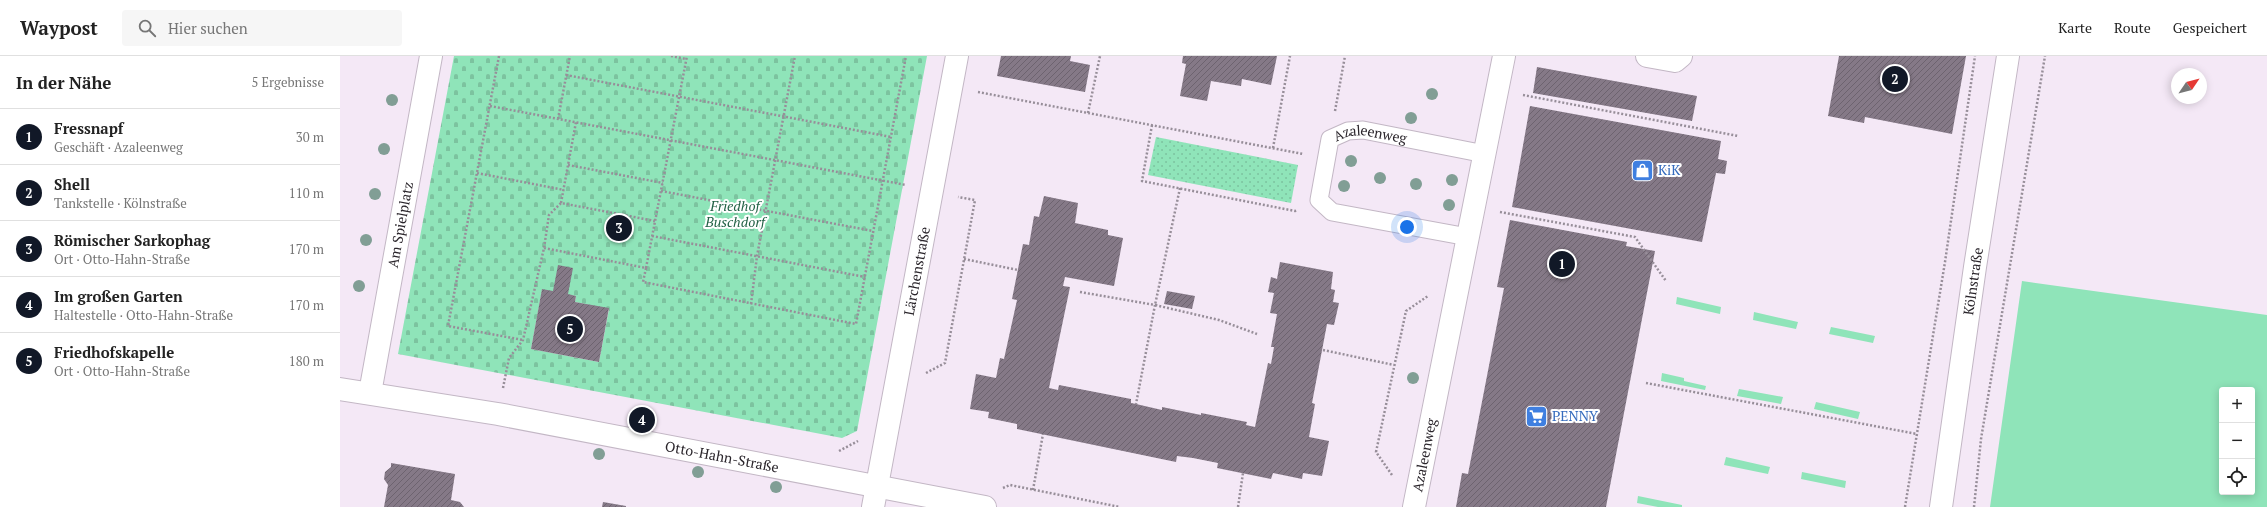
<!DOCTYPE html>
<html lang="de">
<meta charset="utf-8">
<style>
body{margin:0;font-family:"PT Serif",serif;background:#f6f6f6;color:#222}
.controls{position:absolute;right:12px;bottom:12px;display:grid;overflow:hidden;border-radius:4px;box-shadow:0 2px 10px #0003}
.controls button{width:36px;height:36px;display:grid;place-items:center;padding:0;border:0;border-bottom:1px solid #e0e0e0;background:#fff;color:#222;font:20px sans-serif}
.compass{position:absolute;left:1831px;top:12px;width:36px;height:36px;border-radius:50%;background:#fff;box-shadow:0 2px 10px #0003;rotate:55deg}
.you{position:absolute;left:1067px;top:171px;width:14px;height:14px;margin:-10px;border:3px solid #fff;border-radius:50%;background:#1a73e8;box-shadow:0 0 0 6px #1a73e833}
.badge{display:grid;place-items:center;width:26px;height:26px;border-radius:50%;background:#111827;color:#fff;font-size:13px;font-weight:700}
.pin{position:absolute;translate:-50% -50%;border:2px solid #fff;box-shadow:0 1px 4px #0006}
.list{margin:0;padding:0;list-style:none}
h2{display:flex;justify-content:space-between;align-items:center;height:52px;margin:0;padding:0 16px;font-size:17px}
h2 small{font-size:13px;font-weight:400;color:#767676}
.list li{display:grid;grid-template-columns:26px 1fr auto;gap:12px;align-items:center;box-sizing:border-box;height:56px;padding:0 16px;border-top:1px solid #e0e0e0}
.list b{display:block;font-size:15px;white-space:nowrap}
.list p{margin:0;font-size:13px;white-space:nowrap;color:#767676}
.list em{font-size:13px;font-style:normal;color:#767676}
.icon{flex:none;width:22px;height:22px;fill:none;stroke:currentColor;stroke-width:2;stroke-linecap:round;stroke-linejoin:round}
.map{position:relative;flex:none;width:1927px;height:451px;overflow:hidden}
header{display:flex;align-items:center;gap:24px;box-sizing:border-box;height:56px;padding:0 20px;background:#fff;border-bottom:1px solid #e0e0e0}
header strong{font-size:19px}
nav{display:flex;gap:22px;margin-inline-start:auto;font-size:14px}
.search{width:280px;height:36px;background:#f6f6f6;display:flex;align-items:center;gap:10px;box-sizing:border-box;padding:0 14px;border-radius:4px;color:#767676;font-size:15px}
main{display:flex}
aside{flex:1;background:#fff}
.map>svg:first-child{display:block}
.grass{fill:#8fe4b9;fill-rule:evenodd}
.cemetery{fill:url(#cemetery-stones);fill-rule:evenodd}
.park{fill:url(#park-dots)}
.building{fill:url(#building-hatch)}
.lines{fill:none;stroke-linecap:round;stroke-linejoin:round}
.service-casing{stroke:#c3b7c5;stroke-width:19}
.minor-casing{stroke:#c3b7c5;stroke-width:24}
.secondary-casing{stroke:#c3b7c5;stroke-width:24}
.path{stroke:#978e99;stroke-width:2.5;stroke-dasharray:2 2;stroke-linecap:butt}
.service{stroke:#fff;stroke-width:17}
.minor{stroke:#fff;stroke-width:22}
.secondary{stroke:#fff;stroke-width:22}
.tree{fill:#819e95}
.labels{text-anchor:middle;stroke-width:4;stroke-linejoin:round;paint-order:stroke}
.street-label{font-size:14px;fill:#2a252b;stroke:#fff}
.shop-label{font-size:14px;fill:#366cbe;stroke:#fff;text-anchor:start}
.park-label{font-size:14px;font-style:italic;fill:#236246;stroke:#fff}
</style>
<header>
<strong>Waypost</strong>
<div class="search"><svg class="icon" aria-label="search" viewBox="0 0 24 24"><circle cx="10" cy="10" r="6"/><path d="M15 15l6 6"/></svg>Hier suchen</div>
<nav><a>Karte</a><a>Route</a><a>Gespeichert</a></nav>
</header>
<main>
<aside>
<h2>In der Nähe<small>5 Ergebnisse</small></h2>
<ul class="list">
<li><span class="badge">1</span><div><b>Fressnapf</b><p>Geschäft · Azaleenweg</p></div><em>30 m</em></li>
<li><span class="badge">2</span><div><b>Shell</b><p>Tankstelle · Kölnstraße</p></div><em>110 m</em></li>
<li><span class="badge">3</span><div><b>Römischer Sarkophag</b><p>Ort · Otto-Hahn-Straße</p></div><em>170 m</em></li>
<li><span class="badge">4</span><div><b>Im großen Garten</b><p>Haltestelle · Otto-Hahn-Straße</p></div><em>170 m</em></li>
<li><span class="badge">5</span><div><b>Friedhofskapelle</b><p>Ort · Otto-Hahn-Straße</p></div><em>180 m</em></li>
</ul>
</aside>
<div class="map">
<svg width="1927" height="451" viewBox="0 0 1927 451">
<defs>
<pattern id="cemetery-stones" width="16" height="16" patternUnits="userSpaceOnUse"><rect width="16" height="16" fill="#8fe4b9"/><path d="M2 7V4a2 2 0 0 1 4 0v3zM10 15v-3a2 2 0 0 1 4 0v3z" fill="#7cc39f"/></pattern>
<pattern id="park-dots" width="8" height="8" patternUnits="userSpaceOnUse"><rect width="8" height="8" fill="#8fe4b9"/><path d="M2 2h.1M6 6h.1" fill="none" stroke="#7cc39f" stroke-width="1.8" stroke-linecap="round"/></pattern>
<pattern id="building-hatch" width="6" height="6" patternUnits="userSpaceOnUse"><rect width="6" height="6" fill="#857987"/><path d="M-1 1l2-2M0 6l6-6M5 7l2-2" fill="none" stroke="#6d636f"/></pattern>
</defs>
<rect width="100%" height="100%" fill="#f4e8f6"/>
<path class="grass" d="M1682,225l245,34v192h-277zM1882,334h30v102h-30z
M1337,241l44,10 -1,7 -44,-10z
M1414,256l44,10 -2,7 -43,-9z
M1491,271l44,9 -2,7 -44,-9z
M1322,317l22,5v3l22,5 -1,4 -44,-9z
M1399,333l44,8 -2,7 -44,-8z
M1476,346l44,10 -2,7 -44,-10z
M1386,401l44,10 -2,7 -44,-9z
M1462,416l44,9 -1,7 -44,-9z
M1298,440l44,9v2h-24l-21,-4z"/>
<path class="cemetery" d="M114,0h473l-70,375 -15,7 -444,-84zM202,234l34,6 -1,6 34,7 -10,53 -68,-13z"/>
<path class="park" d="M816,81l142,28 -7,38 -143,-28z"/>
<path class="building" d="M661,0h70l-1,5 20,4 -5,27 -88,-16z
M843,0h94l-6,29 -29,-6 -1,7 -30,-5 -4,20 -27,-5 6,-32 -4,-1z
M1499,0h127l-14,78 -87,-17 -1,6 -36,-7z
M1197,11l160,29 -5,25 -159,-28z
M1190,50l191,35 -3,18 9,2 -2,13 -9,-1 -14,69 -190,-35z
M704,140l34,7 -3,20 33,7v5l15,3 -9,48 -49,-9 -2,9 7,1 -21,101 9,2 1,-5 72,14v4l5,1 26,6v-3l39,8v-2l46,9 -1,3 9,2 13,-64 3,1 3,-17h-3l6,-33 -7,-1 4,-20 -6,-1 3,-15 6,2 3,-17 53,10 -2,17 4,1 -2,12 6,1 -5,22 -7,-1 -15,79 3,1 -6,33 20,4 -7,35 -19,-3 -1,6 -29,-6 -2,6 -54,-11 1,-5 -25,-5 -16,-2 -1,6 -159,-33v-5l-29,-6 1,-6 -19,-3 6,-35 20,4 4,-20 4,1 13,-59 -5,-1 11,-55 6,1 5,-29 5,1z
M1170,164l117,22 -1,4 29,5 -49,256h-150l6,-34 6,1 36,-186 -7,-1z
M218,209l15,3 -5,26 8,2 -1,6 34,6 -10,54 -68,-13 11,-60 11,2z
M827,235l28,5 -3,13 -28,-5z
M51,407l64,11 -4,26 9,2 4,5h-80l4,-22 -4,-6 1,-7 6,-5z
M263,446l23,4v1h-24z"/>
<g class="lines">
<defs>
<g id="service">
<path id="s1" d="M1128,181l-136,-25 -13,-12 11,-61 18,-8 15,-1 122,24"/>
</g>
<g id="minor">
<path d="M1307,0l28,5 6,-5"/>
<path id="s2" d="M0,333l158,25 487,93"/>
<path id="s3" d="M30,337l61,-337"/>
<path id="s4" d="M533,451l84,-451"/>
<path id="s5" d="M1074,451l90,-451"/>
</g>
<g id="secondary">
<path id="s6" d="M1601,451l34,-240 33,-211"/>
</g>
</defs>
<use href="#service" class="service-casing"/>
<use href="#minor" class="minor-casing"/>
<use href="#secondary" class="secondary-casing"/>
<path class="path" d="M159,0l-51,270 75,14
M331,0l15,3
M226,19l325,62
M638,36l325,62
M1183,39l215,41
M150,50l416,79
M995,55l10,-55
M748,57l12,-57
M218,63l12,-63
M812,69l-10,56 153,30 3,-1
M933,92l17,-92
M228,109l95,18
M137,117l87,17
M840,132l-25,117 64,15 38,14
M321,135l212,40
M221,147l15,-81
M1160,156l135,25 31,44
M312,180l213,41
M204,192l102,20 41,-212
M624,203l54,11
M306,212l-3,14 213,42 50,-268
M740,236l75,13 -19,99
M411,248l6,-48 38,-200
M983,294l71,15
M586,317l19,-10 30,-163 -17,-3
M1306,327l271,51
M163,332l6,-30 14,-18 21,-92 5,-33 12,-12 94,18
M499,395l19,-10
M1052,419l-16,-23 30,-141 22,-15
M663,432l7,-3 110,22
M693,434l10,-56
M898,451l5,-34
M1565,451l40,-245 30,-206
M1634,451l7,-68 64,-383"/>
<use href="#service" class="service"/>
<use href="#minor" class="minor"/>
<use href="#secondary" class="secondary"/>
</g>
<g class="tree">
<circle cx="1092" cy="38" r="6"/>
<circle cx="52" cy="44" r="6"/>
<circle cx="1071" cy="62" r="6"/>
<circle cx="44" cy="93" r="6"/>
<circle cx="1011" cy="105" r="6"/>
<circle cx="1040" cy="122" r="6"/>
<circle cx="1112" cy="124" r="6"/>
<circle cx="1076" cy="128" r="6"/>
<circle cx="1004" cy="130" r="6"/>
<circle cx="35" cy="138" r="6"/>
<circle cx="1109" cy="149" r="6"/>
<circle cx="26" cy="184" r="6"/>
<circle cx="19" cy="230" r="6"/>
<circle cx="1073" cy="322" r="6"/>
<circle cx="259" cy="398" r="6"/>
<circle cx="358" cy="416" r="6"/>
<circle cx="436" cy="431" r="6"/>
</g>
<defs>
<symbol id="shop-square" viewBox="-11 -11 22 22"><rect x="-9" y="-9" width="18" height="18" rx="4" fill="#3f7fe0" stroke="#fff"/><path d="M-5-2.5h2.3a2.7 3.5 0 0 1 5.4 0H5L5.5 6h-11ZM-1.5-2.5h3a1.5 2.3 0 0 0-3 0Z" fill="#fff"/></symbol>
<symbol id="supermarket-square" viewBox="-11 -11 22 22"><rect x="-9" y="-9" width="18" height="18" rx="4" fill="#3f7fe0" stroke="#fff"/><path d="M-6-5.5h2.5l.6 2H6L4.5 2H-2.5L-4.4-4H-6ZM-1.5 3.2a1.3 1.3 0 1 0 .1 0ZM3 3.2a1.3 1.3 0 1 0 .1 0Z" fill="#fff"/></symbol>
</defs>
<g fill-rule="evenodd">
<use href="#shop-square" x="1290" y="102" width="25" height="25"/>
<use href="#supermarket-square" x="1184" y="348" width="25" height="25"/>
</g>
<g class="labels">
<g class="street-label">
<text dy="5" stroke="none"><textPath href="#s1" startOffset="260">Azaleenweg</textPath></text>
<text dy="5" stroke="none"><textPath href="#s3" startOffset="171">Am Spielplatz</textPath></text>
<text dy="5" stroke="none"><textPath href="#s4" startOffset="240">Lärchenstraße</textPath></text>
<text dy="5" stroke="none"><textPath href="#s6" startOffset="228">Kölnstraße</textPath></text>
<text dy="5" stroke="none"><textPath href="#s5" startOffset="53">Azaleenweg</textPath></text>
<text dy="5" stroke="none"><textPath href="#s2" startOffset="388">Otto-Hahn-Straße</textPath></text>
</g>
<g class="shop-label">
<text x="1318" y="119">KiK</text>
<text x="1212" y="365">PENNY</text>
</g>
<g class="park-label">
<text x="395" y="155">Friedhof<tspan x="395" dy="16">Buschdorf</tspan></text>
</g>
</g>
</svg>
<div class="controls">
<button>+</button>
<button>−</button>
<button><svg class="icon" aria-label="locate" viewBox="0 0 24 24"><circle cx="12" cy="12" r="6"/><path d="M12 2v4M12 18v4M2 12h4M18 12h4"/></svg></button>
</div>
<svg class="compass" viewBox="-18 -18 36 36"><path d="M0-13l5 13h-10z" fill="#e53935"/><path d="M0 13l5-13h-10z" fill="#767676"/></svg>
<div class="you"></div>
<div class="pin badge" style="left:1222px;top:208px">1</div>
<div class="pin badge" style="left:1555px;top:23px">2</div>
<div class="pin badge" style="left:279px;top:172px">3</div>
<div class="pin badge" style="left:302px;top:364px">4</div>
<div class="pin badge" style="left:230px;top:273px">5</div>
</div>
</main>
